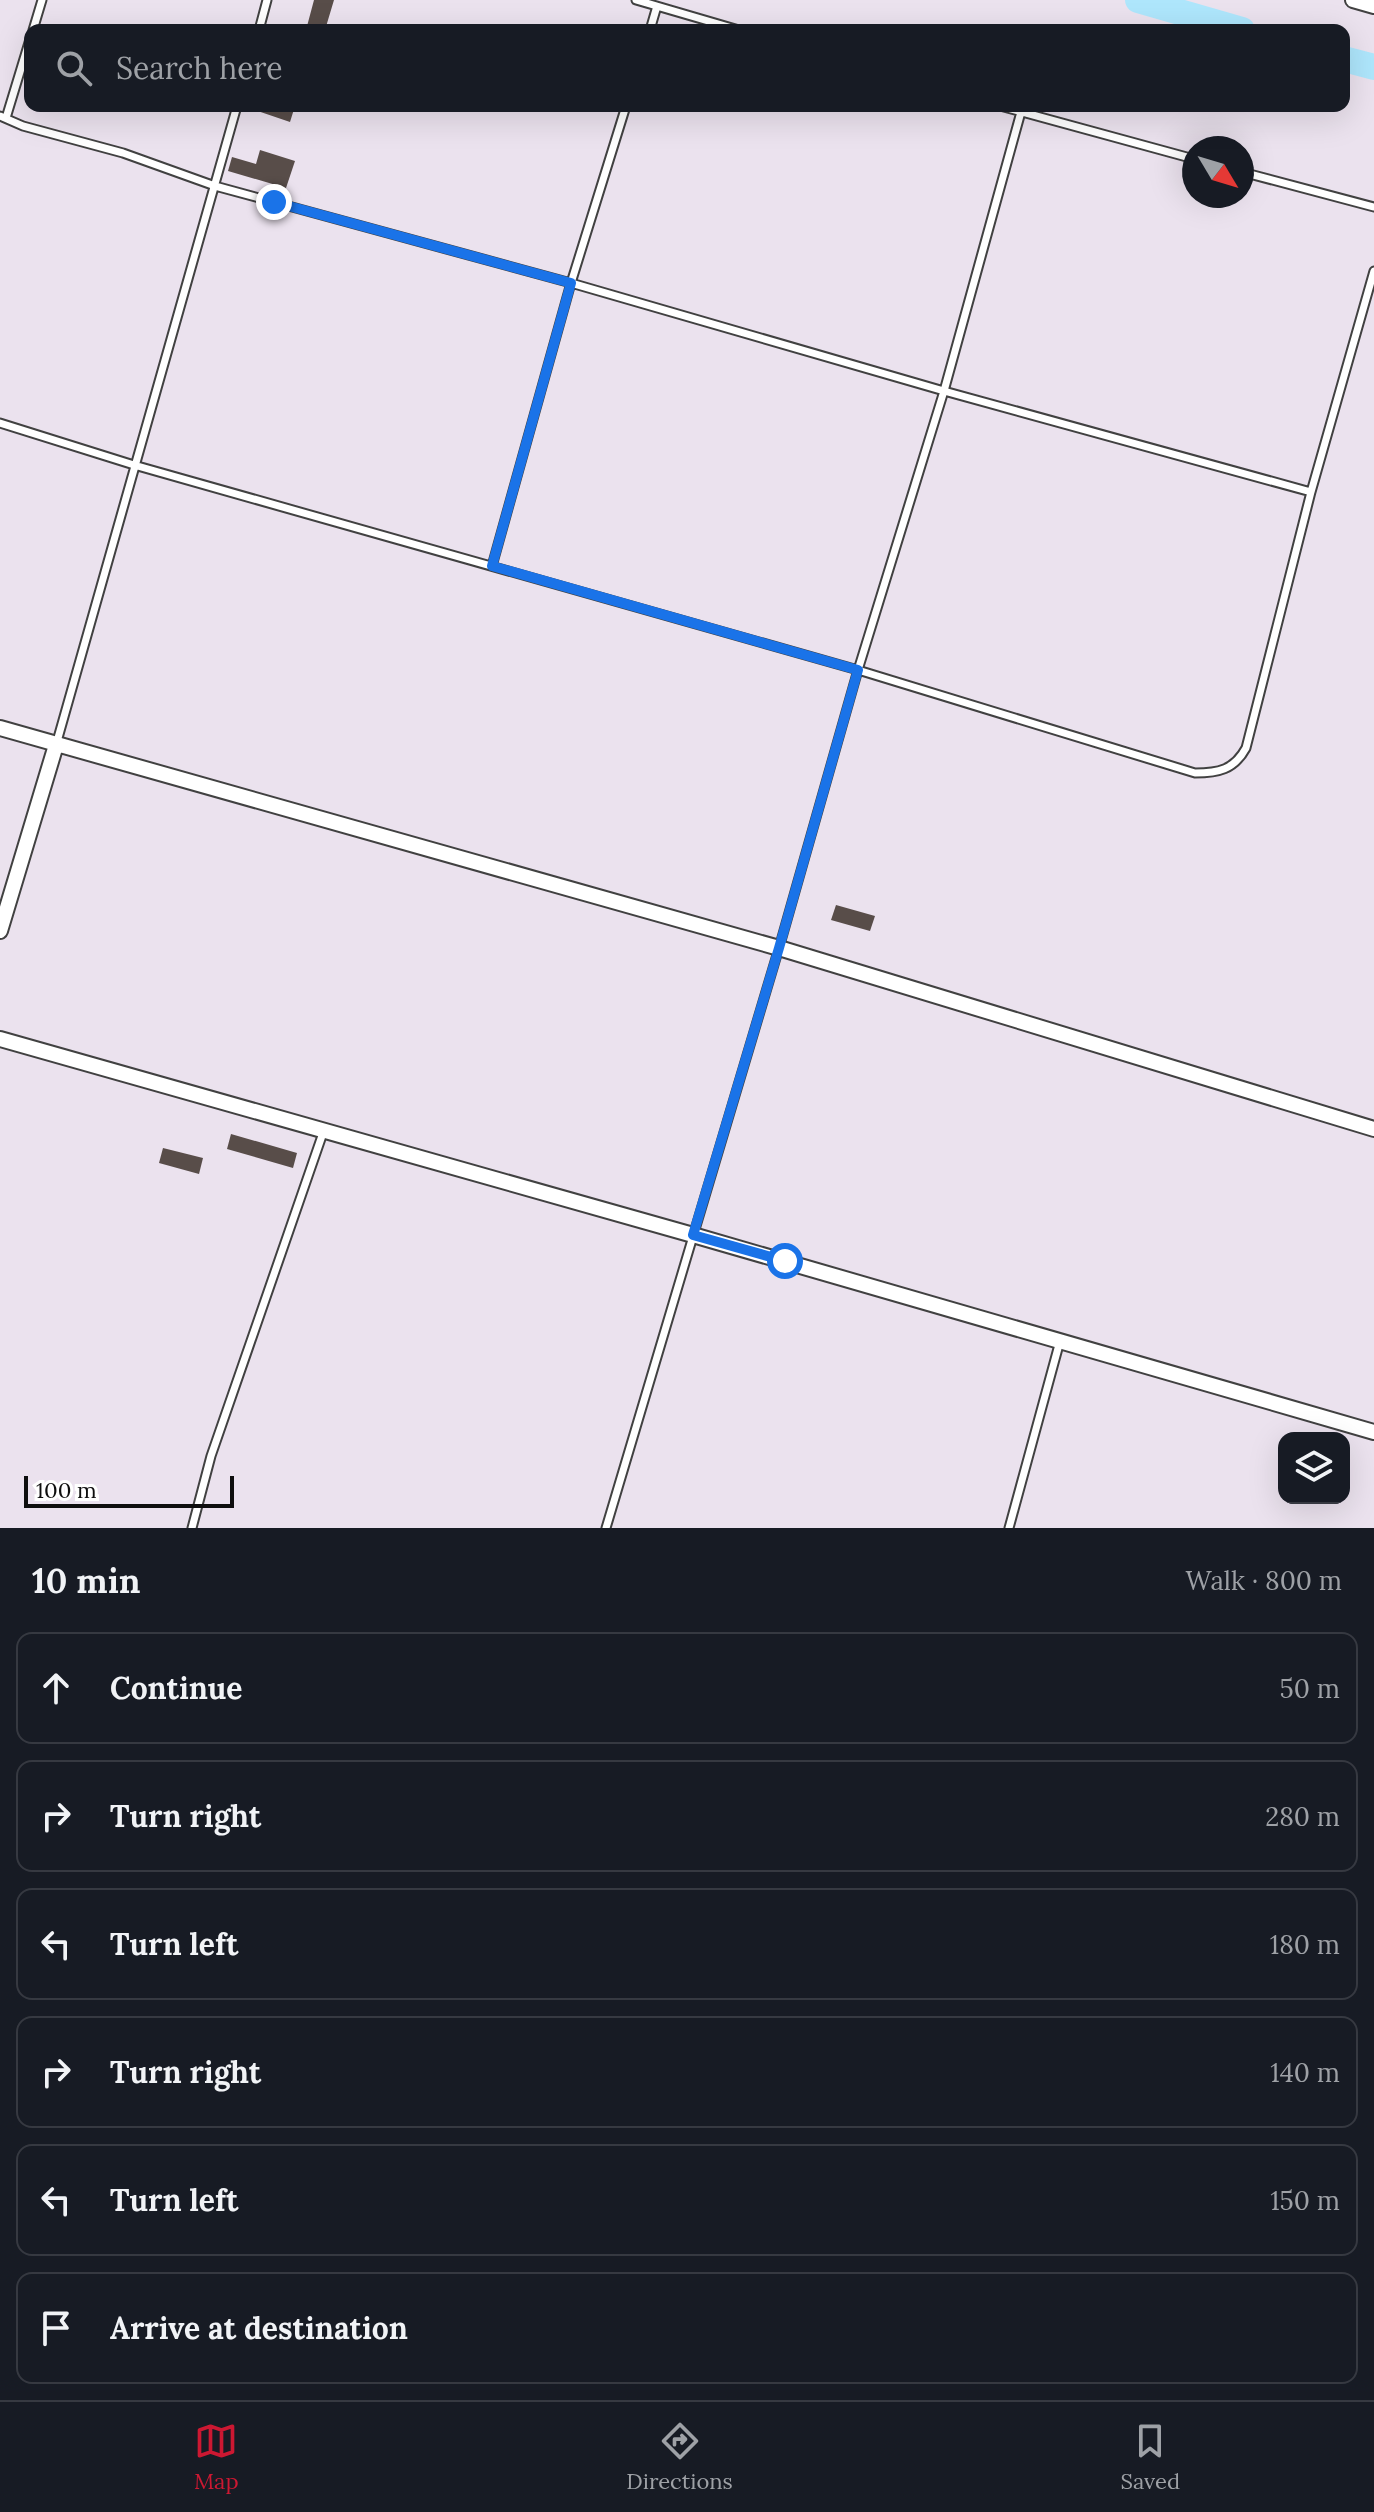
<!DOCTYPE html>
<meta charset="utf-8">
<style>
body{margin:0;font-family:Lora,serif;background:#20242c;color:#f1f3f6}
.controls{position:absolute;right:24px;bottom:24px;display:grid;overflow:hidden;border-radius:16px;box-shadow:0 8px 32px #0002}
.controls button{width:72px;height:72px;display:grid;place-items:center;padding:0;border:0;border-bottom:2px solid #363941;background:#171b24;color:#f1f3f6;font:40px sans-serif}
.compass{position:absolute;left:1182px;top:136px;width:72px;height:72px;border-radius:50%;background:#171b24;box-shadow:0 8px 32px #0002;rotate:128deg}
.scale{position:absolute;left:24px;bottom:20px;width:210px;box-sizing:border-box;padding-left:8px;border:4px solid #0e0e0e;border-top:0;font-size:22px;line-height:28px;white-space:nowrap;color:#0e0e0e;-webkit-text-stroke:6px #fff;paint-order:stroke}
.stop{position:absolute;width:24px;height:24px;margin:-18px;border:6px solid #1a73e8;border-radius:50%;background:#fff}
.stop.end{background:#1a73e8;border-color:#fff;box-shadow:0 2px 8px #0008}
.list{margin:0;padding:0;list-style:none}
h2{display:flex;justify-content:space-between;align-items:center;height:104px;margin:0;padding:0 32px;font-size:34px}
h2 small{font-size:26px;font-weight:400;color:#9ea1a6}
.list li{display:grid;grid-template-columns:52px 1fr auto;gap:24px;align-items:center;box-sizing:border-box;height:112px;margin:0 16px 16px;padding:0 16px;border:2px solid #363941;border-radius:16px}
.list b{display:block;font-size:30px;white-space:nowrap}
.list em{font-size:26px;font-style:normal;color:#9ea1a6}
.icon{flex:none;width:44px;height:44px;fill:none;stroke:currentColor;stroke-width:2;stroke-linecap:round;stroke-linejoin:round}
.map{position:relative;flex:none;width:1374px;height:1528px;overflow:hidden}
.search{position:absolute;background:#171b24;box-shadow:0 8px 32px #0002;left:24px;right:24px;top:24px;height:88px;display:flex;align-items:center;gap:20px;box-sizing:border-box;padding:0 28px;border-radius:16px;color:#9ea1a6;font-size:30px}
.sheet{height:872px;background:#171b24}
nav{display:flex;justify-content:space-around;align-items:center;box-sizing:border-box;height:112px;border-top:2px solid #363941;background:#171b24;font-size:22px;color:#9ea1a6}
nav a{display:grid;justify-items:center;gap:4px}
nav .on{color:#cc1832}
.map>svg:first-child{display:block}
.industrial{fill:#ebe2ee;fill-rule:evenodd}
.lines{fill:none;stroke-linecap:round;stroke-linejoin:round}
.river{stroke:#aee6fc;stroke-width:26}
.building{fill:#584d49}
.lane-casing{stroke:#414141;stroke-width:11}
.street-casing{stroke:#414141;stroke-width:18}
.lane{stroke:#fff;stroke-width:7}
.street{stroke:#fff;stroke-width:14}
.route{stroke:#1a73e8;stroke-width:10}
</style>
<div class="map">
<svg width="1374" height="1528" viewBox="0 0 1374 1528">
<rect width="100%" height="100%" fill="#fffaef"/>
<path class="industrial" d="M0,0h1374v1528h-1374zM30,30h1314v76h-1314zM1194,148h48v48h-48zM1284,1438h60v60h-60z"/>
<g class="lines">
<path class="river" d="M1138,0l104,30
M1344,59l30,8"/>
</g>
<path class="building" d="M314,0h20l-9,30h-19z
M249,106h46l-5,16 -41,-14z
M260,150l35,11 -9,27 -58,-17 4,-14 24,7z
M836,905l39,11 -5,15 -39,-11z
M231,1134l66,19 -4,15 -66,-19z
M163,1148l40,10 -4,16 -40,-11z"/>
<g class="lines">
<defs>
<path id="lane" d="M636,0l103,30
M33,30l9,-30
M259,30l8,-30
M650,30l7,-24
M1000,106l194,53
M0,116l23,10 100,27 92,33 356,97 373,108 367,101
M6,118l24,-79
M1242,172l132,35
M0,423l134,42 724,205 337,103c23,0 39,-3 51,-25l65,-256 63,-221
M492,566l79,-283 55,-177
M56,745l181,-639
M192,1528l19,-72 113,-326
M606,1528l173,-580 79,-278 86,-279 77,-279
M1009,1528l51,-187"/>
<path id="street" d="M1353,0l21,6
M0,728l779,220 595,181
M0,931l56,-186
M0,1039l693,196 681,197"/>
</defs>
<use href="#lane" class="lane-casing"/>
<use href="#street" class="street-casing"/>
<use href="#lane" class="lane"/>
<use href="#street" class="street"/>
</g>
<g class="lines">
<path class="route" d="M274,202l297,81 -79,283 366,104 -79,278 -86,287 92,26"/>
</g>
</svg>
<div class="controls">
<button><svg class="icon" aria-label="layers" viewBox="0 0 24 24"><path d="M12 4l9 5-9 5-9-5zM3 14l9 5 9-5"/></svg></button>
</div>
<svg class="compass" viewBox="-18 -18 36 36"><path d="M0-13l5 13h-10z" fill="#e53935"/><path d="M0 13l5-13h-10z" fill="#9ea1a6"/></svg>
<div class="scale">100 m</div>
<div class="stop" style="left:785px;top:1261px"></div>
<div class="stop end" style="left:274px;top:202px"></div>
<div class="search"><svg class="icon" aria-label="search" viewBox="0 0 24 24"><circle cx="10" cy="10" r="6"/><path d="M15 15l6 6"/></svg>Search here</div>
</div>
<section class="sheet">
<h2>10 min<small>Walk · 800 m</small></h2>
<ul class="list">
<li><svg class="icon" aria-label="ahead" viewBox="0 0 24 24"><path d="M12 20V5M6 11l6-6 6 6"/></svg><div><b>Continue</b></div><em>50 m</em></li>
<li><svg class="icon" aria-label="right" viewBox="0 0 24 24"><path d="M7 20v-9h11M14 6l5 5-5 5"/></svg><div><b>Turn right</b></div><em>280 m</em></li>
<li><svg class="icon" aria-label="left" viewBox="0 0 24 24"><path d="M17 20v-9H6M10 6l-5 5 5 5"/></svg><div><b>Turn left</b></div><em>180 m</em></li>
<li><svg class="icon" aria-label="right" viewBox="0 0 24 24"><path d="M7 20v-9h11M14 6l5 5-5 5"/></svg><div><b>Turn right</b></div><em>140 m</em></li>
<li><svg class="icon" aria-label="left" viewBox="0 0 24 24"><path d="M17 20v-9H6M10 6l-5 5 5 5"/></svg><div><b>Turn left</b></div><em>150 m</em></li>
<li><svg class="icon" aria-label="arrive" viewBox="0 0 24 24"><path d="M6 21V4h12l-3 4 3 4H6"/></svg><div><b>Arrive at destination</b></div></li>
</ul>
</section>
<nav>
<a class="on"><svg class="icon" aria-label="map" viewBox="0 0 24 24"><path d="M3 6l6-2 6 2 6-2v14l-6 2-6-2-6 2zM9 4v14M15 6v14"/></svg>Map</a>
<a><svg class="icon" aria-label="directions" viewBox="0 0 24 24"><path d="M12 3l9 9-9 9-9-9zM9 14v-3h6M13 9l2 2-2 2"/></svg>Directions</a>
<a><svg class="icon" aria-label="saved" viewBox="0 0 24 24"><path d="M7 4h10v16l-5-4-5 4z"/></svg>Saved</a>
</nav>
